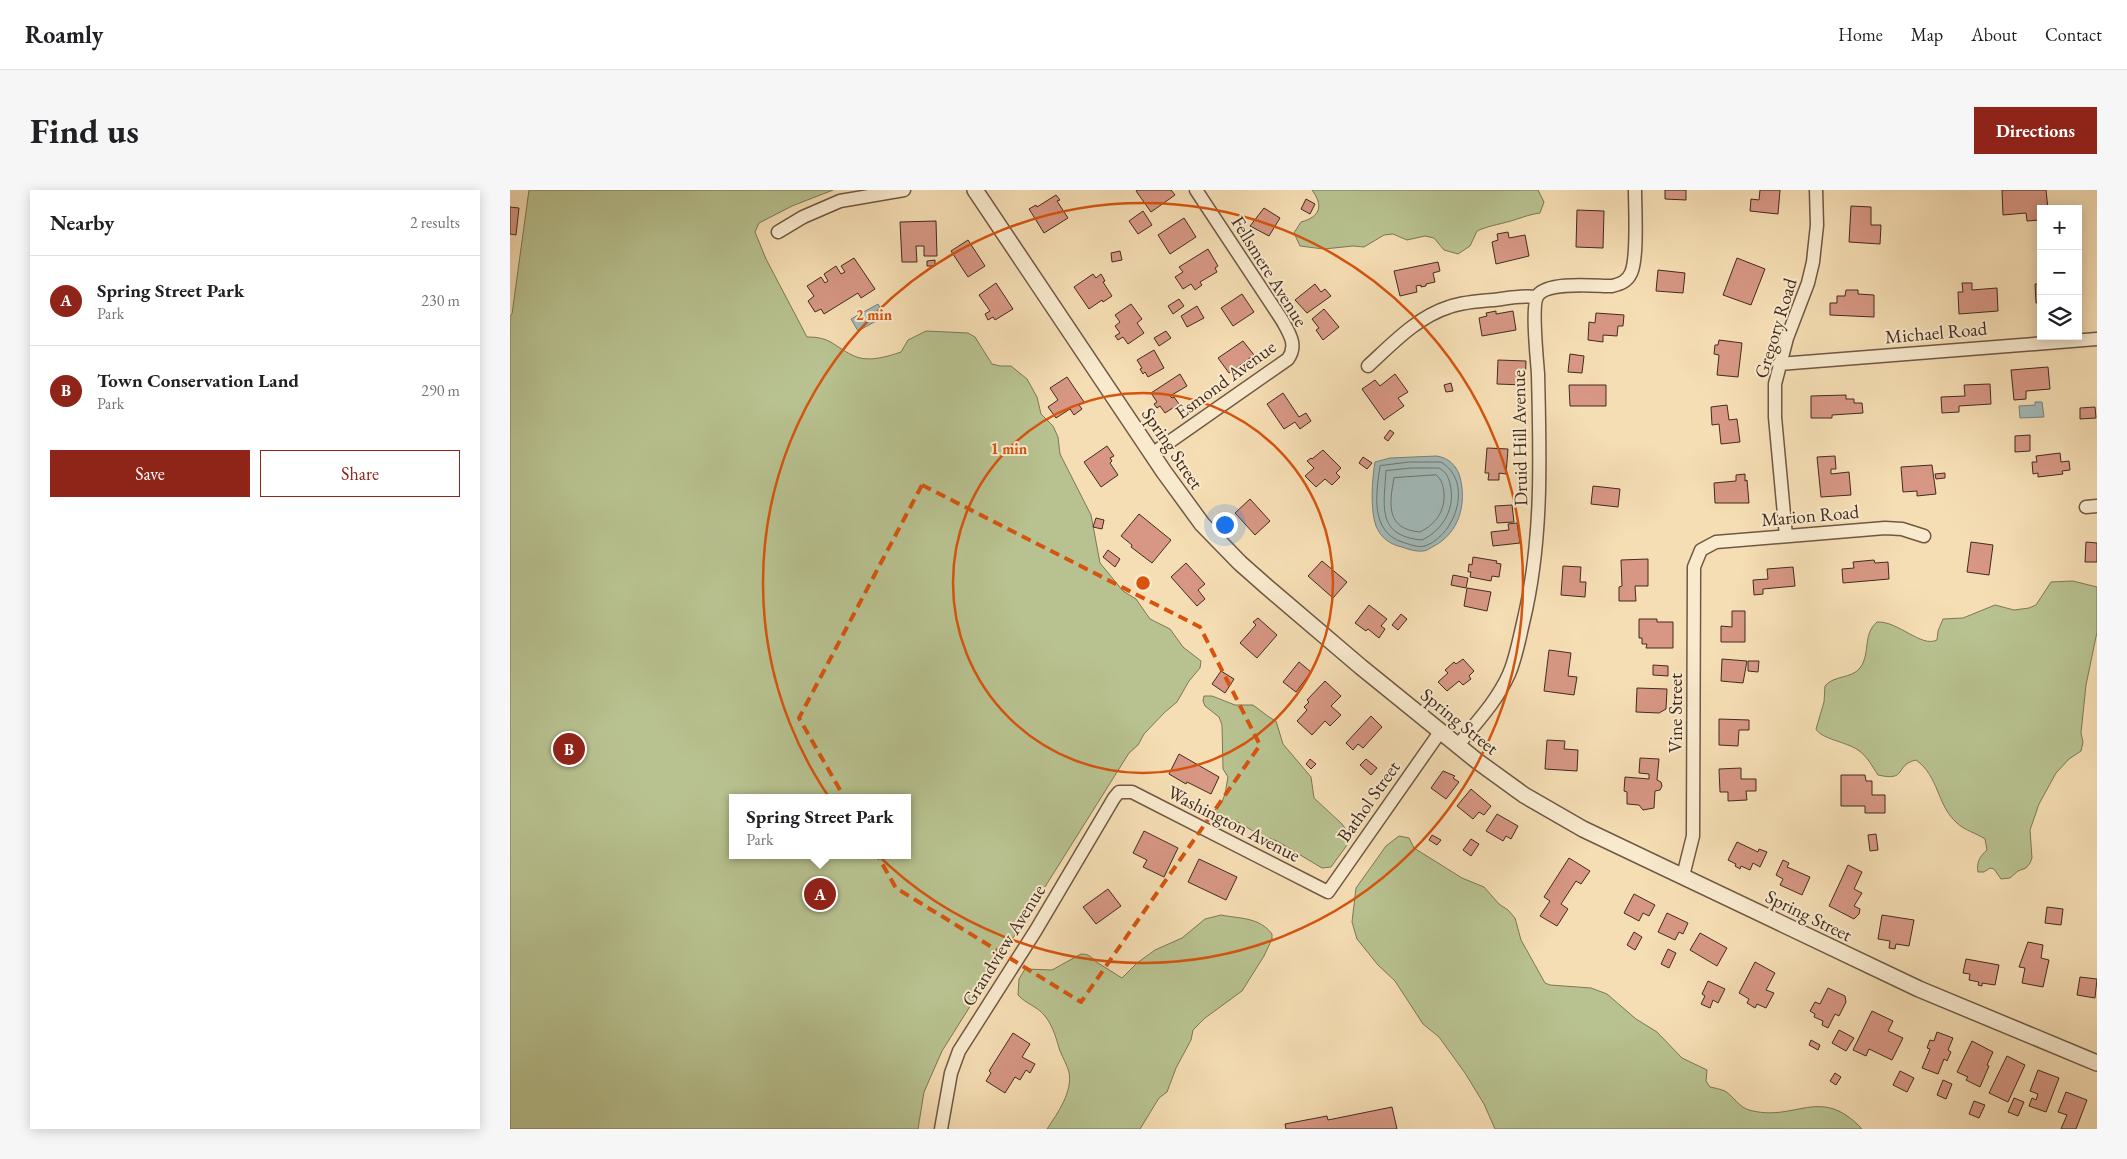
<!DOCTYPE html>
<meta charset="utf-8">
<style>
body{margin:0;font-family:"EB Garamond",serif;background:#f6f6f6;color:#202124}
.controls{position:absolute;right:15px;top:15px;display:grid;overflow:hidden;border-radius:0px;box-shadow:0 2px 12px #0003}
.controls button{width:45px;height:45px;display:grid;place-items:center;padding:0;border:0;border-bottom:1px solid #e0e0e0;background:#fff;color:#202124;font:25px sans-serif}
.you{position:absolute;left:714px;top:334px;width:18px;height:18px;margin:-12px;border:4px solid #fff;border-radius:50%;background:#1a73e8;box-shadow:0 0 0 8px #1a73e833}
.badge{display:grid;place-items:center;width:32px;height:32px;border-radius:50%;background:#8f2418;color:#fff;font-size:16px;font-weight:700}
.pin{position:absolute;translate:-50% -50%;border:2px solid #fff;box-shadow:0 1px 5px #0006}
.popup{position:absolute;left:219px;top:604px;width:182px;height:65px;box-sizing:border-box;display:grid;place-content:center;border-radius:0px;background:#fff;filter:drop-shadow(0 1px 4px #0005);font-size:16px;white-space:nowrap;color:#757577}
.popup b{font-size:19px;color:#202124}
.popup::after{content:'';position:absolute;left:50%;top:100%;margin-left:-10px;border:10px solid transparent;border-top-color:#fff}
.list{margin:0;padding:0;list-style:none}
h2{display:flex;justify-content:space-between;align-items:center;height:65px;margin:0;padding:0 20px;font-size:21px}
h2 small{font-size:16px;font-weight:400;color:#757577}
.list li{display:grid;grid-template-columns:32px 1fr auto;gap:15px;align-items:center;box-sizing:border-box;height:90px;padding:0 20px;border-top:1px solid #e0e0e0}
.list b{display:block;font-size:19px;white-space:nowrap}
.list p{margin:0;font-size:16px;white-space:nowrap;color:#757577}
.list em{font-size:16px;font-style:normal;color:#757577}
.actions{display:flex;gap:10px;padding:15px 20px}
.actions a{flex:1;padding:11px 0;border:1px solid #8f2418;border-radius:0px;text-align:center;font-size:18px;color:#8f2418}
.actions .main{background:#8f2418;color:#fff}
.icon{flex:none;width:28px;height:28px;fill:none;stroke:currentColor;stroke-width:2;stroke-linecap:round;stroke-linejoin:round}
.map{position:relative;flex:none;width:1587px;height:939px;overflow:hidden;border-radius:0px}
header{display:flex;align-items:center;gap:30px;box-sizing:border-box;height:70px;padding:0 25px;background:#fff;border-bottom:1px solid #e0e0e0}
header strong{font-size:24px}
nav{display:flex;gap:28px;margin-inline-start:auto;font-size:18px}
.intro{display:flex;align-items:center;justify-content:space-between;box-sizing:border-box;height:120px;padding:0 30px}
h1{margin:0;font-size:35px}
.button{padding:12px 22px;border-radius:0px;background:#8f2418;color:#fff;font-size:18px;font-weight:700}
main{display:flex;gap:30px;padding:0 30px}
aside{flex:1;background:#fff;border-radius:0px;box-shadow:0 2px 12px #0003}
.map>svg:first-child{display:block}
.green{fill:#b8c290;stroke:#7d7658;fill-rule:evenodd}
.water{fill:#a1b9b8;stroke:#7b807b}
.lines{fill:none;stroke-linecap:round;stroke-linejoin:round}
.shore{stroke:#72726c;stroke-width:1}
.building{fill:#d79784;stroke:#422b1f}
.minor-casing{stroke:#6f5844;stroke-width:15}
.tertiary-casing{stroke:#6f5844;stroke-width:18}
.minor{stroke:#f9eace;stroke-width:12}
.tertiary{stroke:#f9eace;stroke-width:15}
.marked{fill:none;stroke:#d7540e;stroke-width:4;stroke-dasharray:10 6;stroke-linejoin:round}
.ring{fill:none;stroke:#d7540e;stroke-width:2.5}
.labels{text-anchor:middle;stroke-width:4;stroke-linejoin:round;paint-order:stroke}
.street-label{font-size:19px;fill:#422b1f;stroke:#f9eace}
.centre{fill:#d7540e;stroke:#f9eace;stroke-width:2.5}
.ring-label{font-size:15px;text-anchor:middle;font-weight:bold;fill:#d7540e;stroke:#f9eace;stroke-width:4;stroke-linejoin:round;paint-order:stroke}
</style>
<header>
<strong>Roamly</strong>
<nav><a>Home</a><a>Map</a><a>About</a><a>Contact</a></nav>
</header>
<div class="intro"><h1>Find us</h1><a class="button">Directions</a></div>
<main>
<aside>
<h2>Nearby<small>2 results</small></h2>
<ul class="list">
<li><span class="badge">A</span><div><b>Spring Street Park</b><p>Park</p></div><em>230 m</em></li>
<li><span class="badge">B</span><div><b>Town Conservation Land</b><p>Park</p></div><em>290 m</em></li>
</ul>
<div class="actions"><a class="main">Save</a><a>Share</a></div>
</aside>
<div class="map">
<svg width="1587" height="939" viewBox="0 0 1587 939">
<rect width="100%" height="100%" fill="#f6deb4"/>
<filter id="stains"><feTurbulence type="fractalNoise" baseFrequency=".004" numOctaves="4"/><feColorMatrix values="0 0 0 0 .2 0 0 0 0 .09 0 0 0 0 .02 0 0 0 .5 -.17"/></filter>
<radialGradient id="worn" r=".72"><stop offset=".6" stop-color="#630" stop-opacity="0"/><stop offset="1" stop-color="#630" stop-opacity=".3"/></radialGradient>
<path class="green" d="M19,0h304l-41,16 -33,17 -4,9 11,27 41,78c24,0 25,8 45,18 15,8 34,2 49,-3l7,-12 18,-9 42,2 7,4 17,27 8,2h11l16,13 10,18 4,17 12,12 5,11 2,17 31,61 9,48 23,28 13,8 14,20 20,10 13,18 18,14 -1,7 -11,13 -12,21 -12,10 -21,22 -6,11 -9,8 -187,298 -18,41 -6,37h-408v-813l2,-2zM222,608h176v57h-176z
M802,0h226l6,12 -4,11c-9,1 -16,4 -23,6 -14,5 -27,6 -40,12l-7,15 -12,8 -14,-4 -10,-12 -9,-2 -18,4 -14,-6 -9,1 -20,12 -11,-1 -29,3 -24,-3 -6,-13 7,-11c19,-5 23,-16 11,-32z
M1563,391l24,6v45l-11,53 -5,48 2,9 -2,9 -12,8 -13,14 -17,31 -9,26 2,28 -2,5 -4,5 -8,3 -8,7 -9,1 -7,-10 -4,-1 -6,4h-6c-2,-9 2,-16 9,-22l-2,-11c-9,-6 -21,-9 -28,-16 -20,-17 -18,-47 -41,-63 -22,5 -8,22 -38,15 -6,-9 -11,-19 -20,-25 -11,-8 -37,-11 -42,-21l8,-27 1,-16c9,-11 26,-7 35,-18 11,-15 2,-33 17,-46 22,-1 44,26 60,18l1,-9 5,-12 20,-1 32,-13 19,5 15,-2 7,-3 15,-23z
M694,506h8l23,9h18l16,12 7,4 7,23 28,33 3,21 28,26 5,7v14l-16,22 -9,1 -45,-27 -17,-6 -24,-14 -22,-4 -1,-5 9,-10 3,-8 3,-17 -5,-8 -1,-44 -3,-8 -14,-11 -2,-5z
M889,646l10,2 5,10 48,30 22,9 15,17 9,6 7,8 6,22 24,43 5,2 41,3 16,6 29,25 21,13 25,26 25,12 -1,11 4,6c5,1 10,2 15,4 9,6 14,16 24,19 47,13 71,-26 113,19h-367l-11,-25 -19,-31 -26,-36 -16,-13 -28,-43 -17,-16 -21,-26 -5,-17 4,-34 30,-42z
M711,725c20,4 38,2 51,19v5l-8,17 -22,35 -37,27 -12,12 -2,10 -15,28 -9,24 -8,6 -19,31h-93c10,-15 26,-37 22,-57 -2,-7 -6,-14 -9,-21 -4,-13 -7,-25 -15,-35 -8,-10 -19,-12 -27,-21l1,-16 6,-10 27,1 29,-16c10,0 10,4 17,9 8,5 16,10 24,15l15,-15 18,-13 27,-12 23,-19z"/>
<path class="water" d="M368,114l7,12 -27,15 -7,-12z
M1525,212h7l2,15 -24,1 -1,-12 16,-1z
M926,266c12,1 21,10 24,21 7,27 -1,56 -26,69 -4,2 -7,5 -11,5 -9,1 -17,-3 -25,-5 -10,-3 -18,-10 -22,-20 -6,-16 -4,-47 -1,-64l15,-4z"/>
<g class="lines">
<path class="shore" d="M900,272h31c32,19 16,72 -16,84 -7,2 -16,-2 -23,-4 -32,-11 -26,-48 -22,-76z
M901,278h28c7,4 9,8 11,16 6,24 -7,46 -28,56 -46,-4 -38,-34 -36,-69z
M926,285c6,4 7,11 8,18 1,18 -8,31 -24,39 -34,-3 -31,-27 -26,-54z"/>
</g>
<path class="building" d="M628,0h33l4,5 -24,17 -15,-21z
M1155,0h21v10l-21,-1z
M1250,0h20l-2,24 -28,-3 1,-12 8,1z
M1492,0h44l2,19h-7v2h-3l1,9 -12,1 -1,-8 -23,2z
M546,5l4,5 -3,1 11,17 -24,15 -15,-24 7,-4 1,2z
M796,9l9,5 -5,10 -9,-5z
M1341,16l20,1v18h10l-1,19 -31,-2z
M0,17l9,1 -3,27 -6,-1z
M754,18l16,10 -11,18 -19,-10z
M1067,20l27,1 -1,37 -27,-1z
M633,21l9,14 -14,9 -9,-13z
M674,28l12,19 -26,17 -12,-19z
M426,31l1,35h-13v-10h-8l1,16h-15l-2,-40z
M998,42l1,6 16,-3 4,21 -33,8 -4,-22 6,-2 -1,-6z
M458,50l17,26 -17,11 -17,-26z
M698,59l10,17 -3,2 2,4 -17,10 2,3 -7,5 -4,-6 -8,5 -8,-12 8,-5 -4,-5z
M610,61l2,9 -10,2 -1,-9z
M344,68l21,31 -14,9 -3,-5 -34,21 -3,-5 -6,3 -7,-11 6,-5 -7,-10 14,-9 4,6 3,-2 -4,-7 12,-8 5,8 4,-2 -4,-6z
M1227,68l28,11 -14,36 -28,-10z
M425,70v6h-8v-5z
M928,72l2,9 -7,2 2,9 -9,2v2l-5,1v-2l-5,1 1,6 -17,4 -6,-25z
M1148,80l27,3 -2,20 -27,-2z
M583,84l3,4 5,-4 4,7 -2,1 9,14 -9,6 -1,-2 -13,9 -15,-22z
M486,93l17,26 -18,11 -2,-3 -5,3 -3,-6 5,-3 -11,-16z
M1452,93h10v7l25,-2 1,23 -39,3 -1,-22h5z
M805,94l6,8 4,-3 6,7 -24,17 -12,-13z
M1525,94h6v19h-5z
M1336,100h12v4l16,1v22l-44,-2v-12h7v-7h8z
M732,104l12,18 -21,14 -12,-18z
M669,109l5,7 -11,8 -5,-8z
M621,114l11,15 -5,4 7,10 -16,11 -5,-7 -5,3 -3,-4 5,-3 -5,-7 5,-4 -5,-7z
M687,116l7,12 -17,9 -6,-11z
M814,119l15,18 -16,13 -7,-10 3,-2 -7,-9z
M986,121v3l17,-3 3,19 -34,6 -3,-18 8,-2 -1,-3z
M1086,123l28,2 -1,11h-5l-1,10 -14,-1v7l-15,-2 1,-18 6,1z
M656,141l5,7 -12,8 -5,-8z
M1209,150l23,3 -4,34 -21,-2 2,-20 -5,-1 1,-9h3z
M733,151l11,14 -25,18 -11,-15z
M644,160l10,18 -16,9 -3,-5 -2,2 -3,-5 2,-1 -5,-8z
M1060,164l14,2 -2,17 -14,-1z
M988,170l28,1 -1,24 -28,-1z
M1538,177l2,22 -24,2v8l-12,1 -3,-30z
M670,184l7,12 -17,10 2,2 2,-1 5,7 -14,9 -5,-7 -3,2 -3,-4 3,-2 -6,-9z
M885,184l13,18 -10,6 6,8 -20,14 -22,-31 13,-9 5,6z
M557,187l17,25 -5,3 3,4 -8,6 -4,-6 -14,9 -8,-11 10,-7 -8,-12z
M941,193l2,8 -7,1 -2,-7z
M1480,194l1,20 -32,2v6l-17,1 -1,-16 24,-1 -1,-11z
M1059,195h37v21h-36z
M773,203l16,24 7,-4 5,8 -11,8 -5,-7 -11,7 -17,-25z
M1336,205v4h8v4h8l1,10 -31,2v3h-21v-22z
M1217,215l2,15 8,-1 3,23 -19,2 -2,-20 -7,1 -1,-18z
M1585,217l1,11 -16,1v-11z
M880,240l4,3 -6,8 -4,-3z
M1520,245v16l-15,1v-16z
M597,256l7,10 -4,2 2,3 -2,2 8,12 -17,12 -17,-25z
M977,258l21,1 -2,25 -7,-1v7h-11l1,-7h-4z
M813,260l18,18 -5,5 4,4 -8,8 -7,-6 -9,8 -11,-11 9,-8 -7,-7 4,-3 1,1z
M1550,263l1,9 8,-1 1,9 -8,1 1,3 -25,3v-4l-5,1 -1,-12h5l-1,-6z
M1325,266l1,13h-5v5l18,-2 2,23 -30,2 -4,-40z
M853,267l9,6 -5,6 -8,-6z
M1422,275l4,29 -19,2v-5l-14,1 -2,-25z
M1435,283v5l-9,1 -1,-5z
M1235,284v7l2,-1 2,23h-34l-1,-20 22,-2v-6z
M1083,296l27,3 -2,18 -27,-3z
M740,309l20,22 -15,14 -20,-22z
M1002,315l2,17 -17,1 -2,-17z
M629,324l32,26 -19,23 -21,-16 1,-2 -11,-9z
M586,328l8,2 -2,9 -9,-2z
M1007,333l3,20 -27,3 -2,-14 18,-2 -1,-6z
M1461,352l22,3 -4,30 -22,-3z
M1576,352l11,1v19h-12z
M598,360l12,9 -5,8 -12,-10z
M963,367l24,4 -1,2 5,1 -2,13 -7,-1 -1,5 -21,-4 1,-5h-3l1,-8 3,1z
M1138,369v27h-13l1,15h-17v-14l3,-1 -1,-26z
M1364,370l1,3 13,-1 1,17 -46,4 -1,-14 12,-1 -1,-6z
M812,371l25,21 -14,16 -25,-22z
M676,373l19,21 -7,6 7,9 -8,7 -26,-29z
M1053,376l18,1 -1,15h6l-1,15 -24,-2z
M1283,377l2,19 -32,3v5l-9,1 -1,-15 15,-1 -1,-10z
M943,385l15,3 -2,10 -15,-3z
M957,398l24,4 -4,19 -23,-5z
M859,415l18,14 -6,7 4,3 -6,9 -11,-9 -2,2 -11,-8z
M1222,421h13v31h-24v-16l11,1z
M891,424l6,5 -9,11 -6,-5z
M748,428l19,17 -20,23 -17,-15 16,-18 -3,-3z
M1129,429h18v3h16v26h-27l1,-4h-5v-6h-3z
M1039,460l22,3 -3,23 9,1 -3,18 -30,-4z
M953,469l11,12 -5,5 2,3 -8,6 -4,-4 -12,10 -9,-9 10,-9 -3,-3 9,-8 2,2z
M1212,469l25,2 -4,22 -22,-2z
M1238,471h11l-1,11 -10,-1z
M789,472l12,10 -15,20 -13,-10z
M1143,475l15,1v10l-15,-1z
M711,481l13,8 -9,14 -13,-9z
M815,491l16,15 -10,10 10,9 -11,11 -5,-5 -13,14 -15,-14 10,-11 -3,-3 5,-5 -2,-2z
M1127,498l30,1 -1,20 -7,4 -23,-1z
M861,526l11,11 -19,21 -5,-4 -5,6 -7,-7z
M1209,529l30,1v10h-10l-1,16 -19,-1z
M1037,550l18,1 -1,8 14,1 -1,21 -32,-2z
M669,564l40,23 -8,17 -24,-12 -1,2 -17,-10z
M1130,568l19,1 -2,21 4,2 1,4 -2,4 -5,1 -1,17 -11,2 -4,-5 -12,-1v-12l-3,-1 1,-14 24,2v-5l-10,-1z
M800,569l6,5 -5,5 -5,-5z
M856,569l11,9 -6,7 -11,-10z
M1231,578v11h15v12h-10l1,9 -19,1v-9h-8l-1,-23z
M933,581l12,5 -2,2 6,4 -13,17 -15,-11z
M1331,585h24l1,6h6v14h13v18h-20v-7h-24z
M961,599l20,17 -7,9 -5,-3 -6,7 -16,-13z
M987,624l21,12 -7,13 -5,-3 -3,5 -17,-10z
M634,641l34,17 -14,29 -21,-10 4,-7 -14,-7z
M1366,644l2,16 -8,1 -2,-16z
M922,645l9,5 -4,5 -8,-5z
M961,649l8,5 -8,12 -8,-6z
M1227,652l21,10 1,-3 8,3 -7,15 -7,-4 -3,7 -9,-4 -1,3 -5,-3 1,-2 -8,-4z
M1059,668l21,13 -9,13 -5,-3 -15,23 7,5 -11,17 -17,-10 10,-15 -6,-4z
M689,669l38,18 -11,23 -38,-18z
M1273,670l6,3 -2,4 23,10 -8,18 -22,-10 3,-6 -7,-4z
M1338,675l14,7 -8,17 8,4 -8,13 6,3 -1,5 -5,5 -25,-13z
M598,699l13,17 -25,18 -13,-17z
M1124,704l21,11 -6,11 -6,-3 -4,8 -15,-8z
M1537,717l16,2 -2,16 -16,-2z
M1157,723l21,10 -5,11 -4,-2 -4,8 -17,-8z
M1372,725l32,5 -5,26 -13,-2 -1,5 -6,-1 1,-7 -12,-2z
M1124,742l8,5 -7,13 -8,-5z
M1190,743l27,15 -10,18 -27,-16z
M1518,752l15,3 -2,13 8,2 -6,27 -21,-4 3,-15 -6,-1z
M1158,759l8,4 -7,15 -8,-4z
M1456,769l33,6 -4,20 -13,-2v3l-4,-1 1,-3 -10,-2 1,-6 -7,-1z
M1245,772l20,11 -9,17 8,3 -8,15 -9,-4 -2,4 -8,-5 2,-4 -10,-6z
M1570,787l17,2 -2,19 -18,-3z
M1198,791l17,8 -7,14 -5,-3 -3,8 -9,-4 4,-8 -3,-2z
M1318,798l17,8 1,6 -7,14 -4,-2 -7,14 -6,-3 1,-4 -9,-4 1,-3 -5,-3 5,-9 5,2z
M1362,821l21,10 -5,10 15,7 -11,22 -23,-11 -3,7 -13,-6z
M1329,840l15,8 -8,13 -14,-8z
M1427,842l16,6 -5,12 3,2 -4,9 -3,-2 -6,15 -16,-6 8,-19 -3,-1 3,-8 4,1z
M503,843l17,11 -8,13 13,7 -5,9 -4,-3 -6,10 -5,-3 -10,16 -19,-12 5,-8 -2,-2z
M1301,850l9,5 -2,5 -9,-5z
M1462,851l21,11 -6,13 2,1 -9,21 -14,-7 2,-3 -11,-5z
M1497,866l18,9 -17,37 -19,-9z
M1528,880l21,8 -13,34 -17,-6 3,-8 4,2 2,-6 -8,-3z
M1390,881l14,7 -7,14 -14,-7z
M1325,883l6,4 -5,8 -6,-4z
M1433,890l9,4 -6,15 -9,-4z
M1556,902l21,8 -11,29h-15l6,-14 -9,-3z
M1504,908l10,4 -6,14 -10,-4z
M1464,911l11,4 -6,13 -10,-4z
M882,917l5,22h-111l-1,-5 42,-8 1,4z"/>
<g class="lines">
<defs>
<path id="minor" d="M268,42l25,-15 37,-16 64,-11
M1269,174l318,-25
M858,176c24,-22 49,-49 81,-59 14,-5 30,-6 45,-7 15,-2 28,-5 42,-3
M642,264l136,-95c10,-14 1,-26 -6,-39l-86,-130
M1576,317l11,-1
M1276,346l-11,-119v-33l12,-46 21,-55 5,-21 4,-37 -1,-35
M948,555c18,-22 39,-44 51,-71 7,-16 10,-34 14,-51 20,-82 17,-166 15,-249 -1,-15 -7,-70 0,-79 11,-14 57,-9 74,-9 8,-2 15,-4 19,-13 7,-15 4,-64 4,-83
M1173,686l10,-40 1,-269 7,-17 15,-8 169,-14 17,1 22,7
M431,939l10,-56 8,-22 77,-121 78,-132 5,-6h13l196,100 112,-160"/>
<path id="tertiary" d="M465,0l189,282 38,52 38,39 26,23 95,81 116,94 47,34 59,34 336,160 178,74"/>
</defs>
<use href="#minor" class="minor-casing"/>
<use href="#tertiary" class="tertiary-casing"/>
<use href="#minor" class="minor"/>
<use href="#tertiary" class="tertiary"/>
</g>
<path class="marked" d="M412,295l278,142 60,118 -179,257 -185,-114 -97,-170z"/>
<g class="ring">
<circle cx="633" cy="393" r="190"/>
<circle cx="633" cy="393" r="380"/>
</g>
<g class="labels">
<g class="street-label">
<text transform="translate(760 81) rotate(58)" y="7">Fellsmere Avenue</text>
<text transform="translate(1265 138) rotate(-73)" y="7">Gregory Road</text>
<text transform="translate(1426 142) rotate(-5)" y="7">Michael Road</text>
<text transform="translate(715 189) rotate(-36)" y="7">Esmond Avenue</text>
<text transform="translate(1009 248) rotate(-91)" y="7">Druid Hill Avenue</text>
<text transform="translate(663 258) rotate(56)" y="7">Spring Street</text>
<text transform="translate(1300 325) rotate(-5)" y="7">Marion Road</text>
<text transform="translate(1165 523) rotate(-90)" y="7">Vine Street</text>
<text transform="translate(950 531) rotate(39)" y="7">Spring Street</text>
<text transform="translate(858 611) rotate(-55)" y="7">Bathol Street</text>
<text transform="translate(724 633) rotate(27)" y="7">Washington Avenue</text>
<text transform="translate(1299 725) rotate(26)" y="7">Spring Street</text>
<text transform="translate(493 755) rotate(-58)" y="7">Grandview Avenue</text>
</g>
</g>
<circle cx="633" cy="393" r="8" class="centre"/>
<g class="ring-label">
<text x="364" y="130">2 min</text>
<text x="499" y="264">1 min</text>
</g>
<rect width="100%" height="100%" filter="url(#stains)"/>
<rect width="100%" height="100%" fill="url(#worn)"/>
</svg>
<div class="controls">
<button>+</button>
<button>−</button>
<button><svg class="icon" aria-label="layers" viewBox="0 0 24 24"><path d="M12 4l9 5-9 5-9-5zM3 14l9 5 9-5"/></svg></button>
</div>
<div class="you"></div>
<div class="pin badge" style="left:310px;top:704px">A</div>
<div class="popup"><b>Spring Street Park</b>Park</div>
<div class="pin badge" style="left:59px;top:559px">B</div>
</div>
</main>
